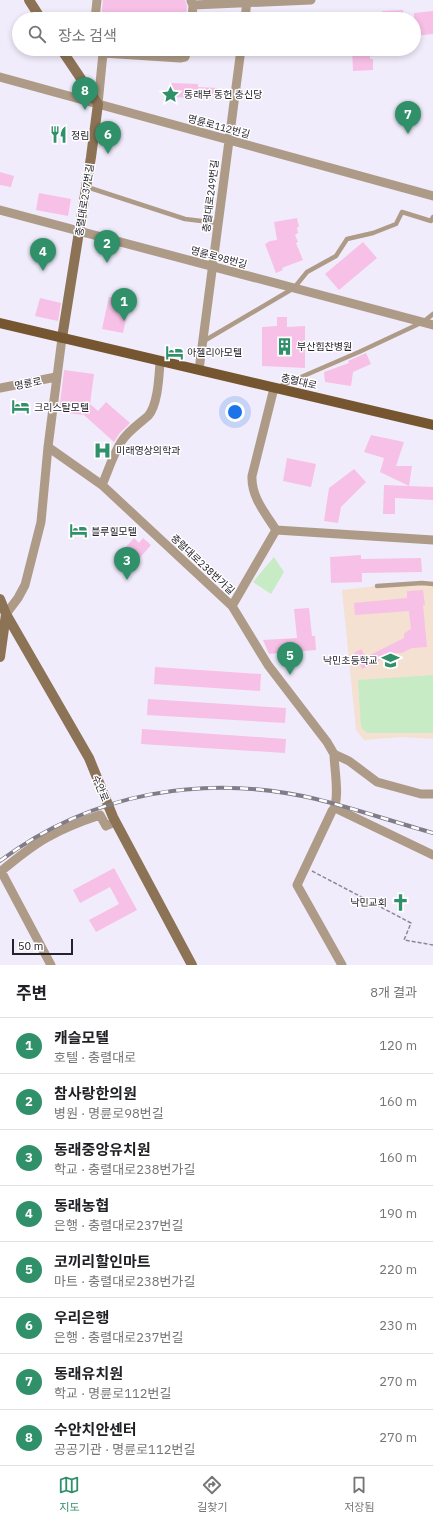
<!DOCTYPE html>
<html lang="ko">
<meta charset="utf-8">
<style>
body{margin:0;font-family:"IBM Plex Sans","Noto Sans KR",sans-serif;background:#f2f2f2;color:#202124}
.scale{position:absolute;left:12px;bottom:10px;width:61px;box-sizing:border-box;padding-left:4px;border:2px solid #25222b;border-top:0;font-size:11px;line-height:14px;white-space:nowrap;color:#25222b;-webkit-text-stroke:3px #fff;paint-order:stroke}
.you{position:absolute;left:235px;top:412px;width:14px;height:14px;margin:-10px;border:3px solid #fff;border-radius:50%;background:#1a73e8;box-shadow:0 0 0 6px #1a73e833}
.badge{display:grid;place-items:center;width:26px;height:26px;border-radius:50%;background:#309069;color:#fff;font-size:13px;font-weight:700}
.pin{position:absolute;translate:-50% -33px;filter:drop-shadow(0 1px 2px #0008)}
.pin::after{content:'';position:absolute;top:21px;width:14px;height:12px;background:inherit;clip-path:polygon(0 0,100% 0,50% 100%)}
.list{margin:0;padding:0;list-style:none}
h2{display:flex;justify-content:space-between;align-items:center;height:52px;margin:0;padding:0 16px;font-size:17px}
h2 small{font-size:13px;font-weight:400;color:#757577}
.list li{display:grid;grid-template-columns:26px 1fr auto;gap:12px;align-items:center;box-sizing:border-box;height:56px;padding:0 16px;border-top:1px solid #e0e0e0}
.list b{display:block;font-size:15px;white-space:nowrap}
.list p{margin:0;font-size:13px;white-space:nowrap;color:#757577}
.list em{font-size:13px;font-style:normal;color:#757577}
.icon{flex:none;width:22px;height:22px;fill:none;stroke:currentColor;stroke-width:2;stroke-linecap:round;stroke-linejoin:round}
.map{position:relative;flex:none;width:433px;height:965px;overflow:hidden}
.search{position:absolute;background:#fff;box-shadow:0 2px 6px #0003;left:12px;right:12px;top:12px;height:44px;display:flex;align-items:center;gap:10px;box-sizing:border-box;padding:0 14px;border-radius:22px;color:#757577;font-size:15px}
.sheet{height:500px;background:#fff}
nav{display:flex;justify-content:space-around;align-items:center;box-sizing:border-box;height:56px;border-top:1px solid #e0e0e0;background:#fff;font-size:11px;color:#757577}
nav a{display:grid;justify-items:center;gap:2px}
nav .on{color:#309069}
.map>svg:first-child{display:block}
.education{fill:#f4e1d1}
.green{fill:#c7ebc5}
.building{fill:#f7c0e6}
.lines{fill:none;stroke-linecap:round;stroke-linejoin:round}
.path{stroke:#8c8894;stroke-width:1.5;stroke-dasharray:4 2;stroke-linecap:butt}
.lane{stroke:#ae9b87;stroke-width:4.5}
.street{stroke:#ae9b87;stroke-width:9}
.secondary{stroke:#8d7355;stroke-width:10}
.primary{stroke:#765630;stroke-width:10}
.rail-casing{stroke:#807d88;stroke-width:4}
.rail{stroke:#fff;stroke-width:2.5;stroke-dasharray:8;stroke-linecap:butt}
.labels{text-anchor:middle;stroke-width:3;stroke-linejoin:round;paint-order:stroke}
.poi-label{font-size:10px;fill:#25222b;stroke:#fff;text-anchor:start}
.street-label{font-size:10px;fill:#25222b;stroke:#fff}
</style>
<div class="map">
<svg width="433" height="965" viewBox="0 0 433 965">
<rect width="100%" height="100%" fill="#f1ecfb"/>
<path class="education" d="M433,584v155l-32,-2 -37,3 -8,-10 -14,-140 35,-4z"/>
<path class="green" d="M274,557l10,15 -13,22 -18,-12z
M433,675v58h-66l-6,-6 -3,-47z"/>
<path class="building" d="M103,0h82l2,6 -1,13h-85z
M403,10l1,9h-22v-8z
M433,11v23l-19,2v-23z
M352,49h18v10h3v11l-20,1z
M171,83l27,1v3l20,1v9l-20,-1v2l-28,-1z
M0,172l14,4 -3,11 -11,-2z
M39,193l32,6 -3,17 -32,-6z
M297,218l2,9h-2l1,6 -3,2 3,7 -2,1 7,17 -16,6 -5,2 1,2 -7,3 -11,-29 5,-3 7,-1 -3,-18z
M363,242l14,16 -38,32 -14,-16z
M109,297l21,5 -7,31 -21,-4z
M40,298l21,5 -3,18 -23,-5z
M277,317h10v10l18,-1v42l-43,-2v-39l15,-1z
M366,353l5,11 -18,8 -2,14 -26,-4 -1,-10 25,-9 -1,-2z
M64,370l30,4 -4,30 8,7 8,-9 24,21 -11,11 -5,8 -30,-27 -25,-3z
M371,435l33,7 -8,24h16l-3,20 -29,-14 4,-14 -20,-6z
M287,458l29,6 -5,23 -28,-6z
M354,469l12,13 -25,25 -3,16 -14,-2 5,-33z
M384,485l49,2v13l-38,-2v16h-12z
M134,538l5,5 4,-5 8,7 -14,16 -14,-11z
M361,555v4l60,-1 1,14 -60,1v9l-31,1 -1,-26z
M423,590l2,15h-2l4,42 -15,1 -10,5h-6l-34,16 -8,-16 7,-4 5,8 38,-19v-4l2,-2 5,-3 -2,-18 -54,4 -1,-12 53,-5v-7z
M309,608l3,28h3l1,14 -47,4 -6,-14 34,-2 -3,-29z
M155,667l106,7 -1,17 -106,-7z
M148,699l138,9 -1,15 -138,-8z
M142,729l144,10 -1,14 -144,-9z
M114,868l23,42 -41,22 -7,-12 30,-16 -9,-17 -30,16 -7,-13z"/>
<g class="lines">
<path class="path" d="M312,871l99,52 -7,17 29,5"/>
<path class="lane" d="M87,187l98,32 33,4
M204,341l90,-53 13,-16 29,-16 11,-17 26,-6 23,-9 6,-12 29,9 2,-4
M278,387l81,-35 64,-30 10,-8
M377,586l45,-3 11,1"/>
<path class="street" d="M191,1l2,4 -1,14
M193,5l118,-5
M40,18l48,1
M95,19l2,-19
M245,19l2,-19
M97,49l6,4 77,5 5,-1 3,-8
M0,77l433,119
M98,104l5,-51
M0,210l433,115
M199,370l42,-321
M0,388l56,-11
M48,447l54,38 130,121 36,59 59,77 7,12 15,7 28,21 44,12h12
M102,485c6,-14 11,-30 19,-43 7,-11 18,-18 27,-26 10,-11 11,-40 12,-54
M276,530l157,10
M232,606l44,-76c-10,-16 -25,-33 -24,-54l22,-88
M6,614l12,-16 7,-13 16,-63 7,-75 14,-109
M334,754c0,14 7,48 -2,57l-35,74 45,80
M335,808l98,47
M1,871l50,94
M0,872c15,-12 31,-26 48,-35 16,-9 34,-16 52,-22l6,11 9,-4"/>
<path class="secondary" d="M29,0l12,19
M61,49l37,55 -7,53 -29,181
M0,599l6,15 -6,43
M6,614l83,144 24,59 79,148"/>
<path class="primary" d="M0,323l433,102"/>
<defs>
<path id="rail" d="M0,861c92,-69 205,-88 316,-62 40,10 78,23 117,34"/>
</defs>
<use href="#rail" class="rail-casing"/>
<use href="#rail" class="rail"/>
</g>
<defs>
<symbol id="sight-bare" viewBox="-9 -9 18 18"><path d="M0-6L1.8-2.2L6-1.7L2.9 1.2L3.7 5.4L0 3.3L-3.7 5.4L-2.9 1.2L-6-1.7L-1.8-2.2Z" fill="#309069" stroke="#fff" stroke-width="2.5" paint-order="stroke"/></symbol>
<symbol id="restaurant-bare" viewBox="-9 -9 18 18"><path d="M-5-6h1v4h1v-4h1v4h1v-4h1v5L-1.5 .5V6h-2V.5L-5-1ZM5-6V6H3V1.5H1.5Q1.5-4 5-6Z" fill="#309069" stroke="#fff" stroke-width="2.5" paint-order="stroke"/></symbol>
<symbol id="building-bare" viewBox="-9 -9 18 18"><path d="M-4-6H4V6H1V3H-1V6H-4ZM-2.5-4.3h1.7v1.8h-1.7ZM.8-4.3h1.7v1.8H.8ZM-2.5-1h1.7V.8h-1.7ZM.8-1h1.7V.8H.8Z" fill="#309069" stroke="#fff" stroke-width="2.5" paint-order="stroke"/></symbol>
<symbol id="hotel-bare" viewBox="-9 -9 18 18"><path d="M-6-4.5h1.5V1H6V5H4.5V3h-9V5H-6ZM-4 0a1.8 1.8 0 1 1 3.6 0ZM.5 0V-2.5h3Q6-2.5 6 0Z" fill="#309069" stroke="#fff" stroke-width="2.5" paint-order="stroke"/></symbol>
<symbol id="hospital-bare" viewBox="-9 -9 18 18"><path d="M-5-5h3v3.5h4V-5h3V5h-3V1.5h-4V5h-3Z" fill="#309069" stroke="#fff" stroke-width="2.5" paint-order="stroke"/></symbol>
<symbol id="school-bare" viewBox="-9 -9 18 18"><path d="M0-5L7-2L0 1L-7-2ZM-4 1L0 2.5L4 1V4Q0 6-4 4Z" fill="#309069" stroke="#fff" stroke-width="2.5" paint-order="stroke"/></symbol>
<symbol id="church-bare" viewBox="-9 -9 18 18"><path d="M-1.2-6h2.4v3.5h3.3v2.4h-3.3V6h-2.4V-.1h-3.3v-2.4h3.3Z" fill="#309069" stroke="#fff" stroke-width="2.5" paint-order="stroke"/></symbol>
</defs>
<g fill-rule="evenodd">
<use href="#sight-bare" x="158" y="82" width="25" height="25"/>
<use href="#restaurant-bare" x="46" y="122" width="25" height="25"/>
<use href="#building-bare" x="272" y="334" width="25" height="25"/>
<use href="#hotel-bare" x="162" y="340" width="25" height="25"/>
<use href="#hotel-bare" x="8" y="394" width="25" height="25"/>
<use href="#hospital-bare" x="90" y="438" width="25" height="25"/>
<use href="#hotel-bare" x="66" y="518" width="25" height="25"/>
<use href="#school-bare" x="378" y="648" width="25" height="25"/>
<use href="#church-bare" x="388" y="890" width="25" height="25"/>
</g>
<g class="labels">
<g class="poi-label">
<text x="184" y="98">동래부 동헌 충신당</text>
<text x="71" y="139">정림</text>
<text x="297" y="350">부산힘찬병원</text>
<text x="187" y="356">아젤리아모텔</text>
<text x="34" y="411">크리스탈모텔</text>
<text x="116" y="454">미래영상의학과</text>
<text x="91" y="535">블루힐모텔</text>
<text x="378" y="664" text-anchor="end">낙민초등학교</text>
<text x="387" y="906" text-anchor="end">낙민교회</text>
</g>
<g class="street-label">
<text transform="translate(219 126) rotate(15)" y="4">명륜로112번길</text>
<text transform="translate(210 196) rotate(-83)" y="4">충렬대로249번길</text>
<text transform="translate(84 200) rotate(-81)" y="4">충렬대로237번길</text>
<text transform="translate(219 257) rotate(15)" y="4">명륜로98번길</text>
<text transform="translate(299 381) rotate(13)" y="4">충렬대로</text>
<text transform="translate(28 383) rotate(-11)" y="4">명륜로</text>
<text transform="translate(203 564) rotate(43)" y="4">충렬대로238번가길</text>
<text transform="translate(101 788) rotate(68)" y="4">수안로</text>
</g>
</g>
</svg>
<div class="scale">50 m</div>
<div class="you"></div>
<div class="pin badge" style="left:124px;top:321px">1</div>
<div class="pin badge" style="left:107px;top:263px">2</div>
<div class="pin badge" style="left:127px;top:580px">3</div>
<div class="pin badge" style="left:43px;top:271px">4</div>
<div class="pin badge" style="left:290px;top:675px">5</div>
<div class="pin badge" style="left:108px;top:154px">6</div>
<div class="pin badge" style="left:408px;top:134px">7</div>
<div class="pin badge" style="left:85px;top:110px">8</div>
<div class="search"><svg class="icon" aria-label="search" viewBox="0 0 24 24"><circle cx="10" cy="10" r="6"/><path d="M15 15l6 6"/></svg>장소 검색</div>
</div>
<section class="sheet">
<h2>주변<small>8개 결과</small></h2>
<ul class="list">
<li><span class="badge">1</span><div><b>캐슬모텔</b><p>호텔 · 충렬대로</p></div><em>120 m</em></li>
<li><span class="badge">2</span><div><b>참사랑한의원</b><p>병원 · 명륜로98번길</p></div><em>160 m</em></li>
<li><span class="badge">3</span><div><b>동래중앙유치원</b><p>학교 · 충렬대로238번가길</p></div><em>160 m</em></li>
<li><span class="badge">4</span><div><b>동래농협</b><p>은행 · 충렬대로237번길</p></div><em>190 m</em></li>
<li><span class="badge">5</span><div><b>코끼리할인마트</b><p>마트 · 충렬대로238번가길</p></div><em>220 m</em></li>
<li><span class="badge">6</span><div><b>우리은행</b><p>은행 · 충렬대로237번길</p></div><em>230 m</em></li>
<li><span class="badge">7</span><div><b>동래유치원</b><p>학교 · 명륜로112번길</p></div><em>270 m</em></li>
<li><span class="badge">8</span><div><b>수안치안센터</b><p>공공기관 · 명륜로112번길</p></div><em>270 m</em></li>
</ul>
</section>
<nav>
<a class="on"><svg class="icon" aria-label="map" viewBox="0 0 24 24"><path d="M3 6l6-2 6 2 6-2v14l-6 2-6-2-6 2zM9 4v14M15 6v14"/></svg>지도</a>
<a><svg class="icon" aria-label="directions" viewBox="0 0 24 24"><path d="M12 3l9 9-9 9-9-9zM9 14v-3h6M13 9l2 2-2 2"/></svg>길찾기</a>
<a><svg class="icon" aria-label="saved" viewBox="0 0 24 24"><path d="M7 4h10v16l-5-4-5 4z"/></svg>저장됨</a>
</nav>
